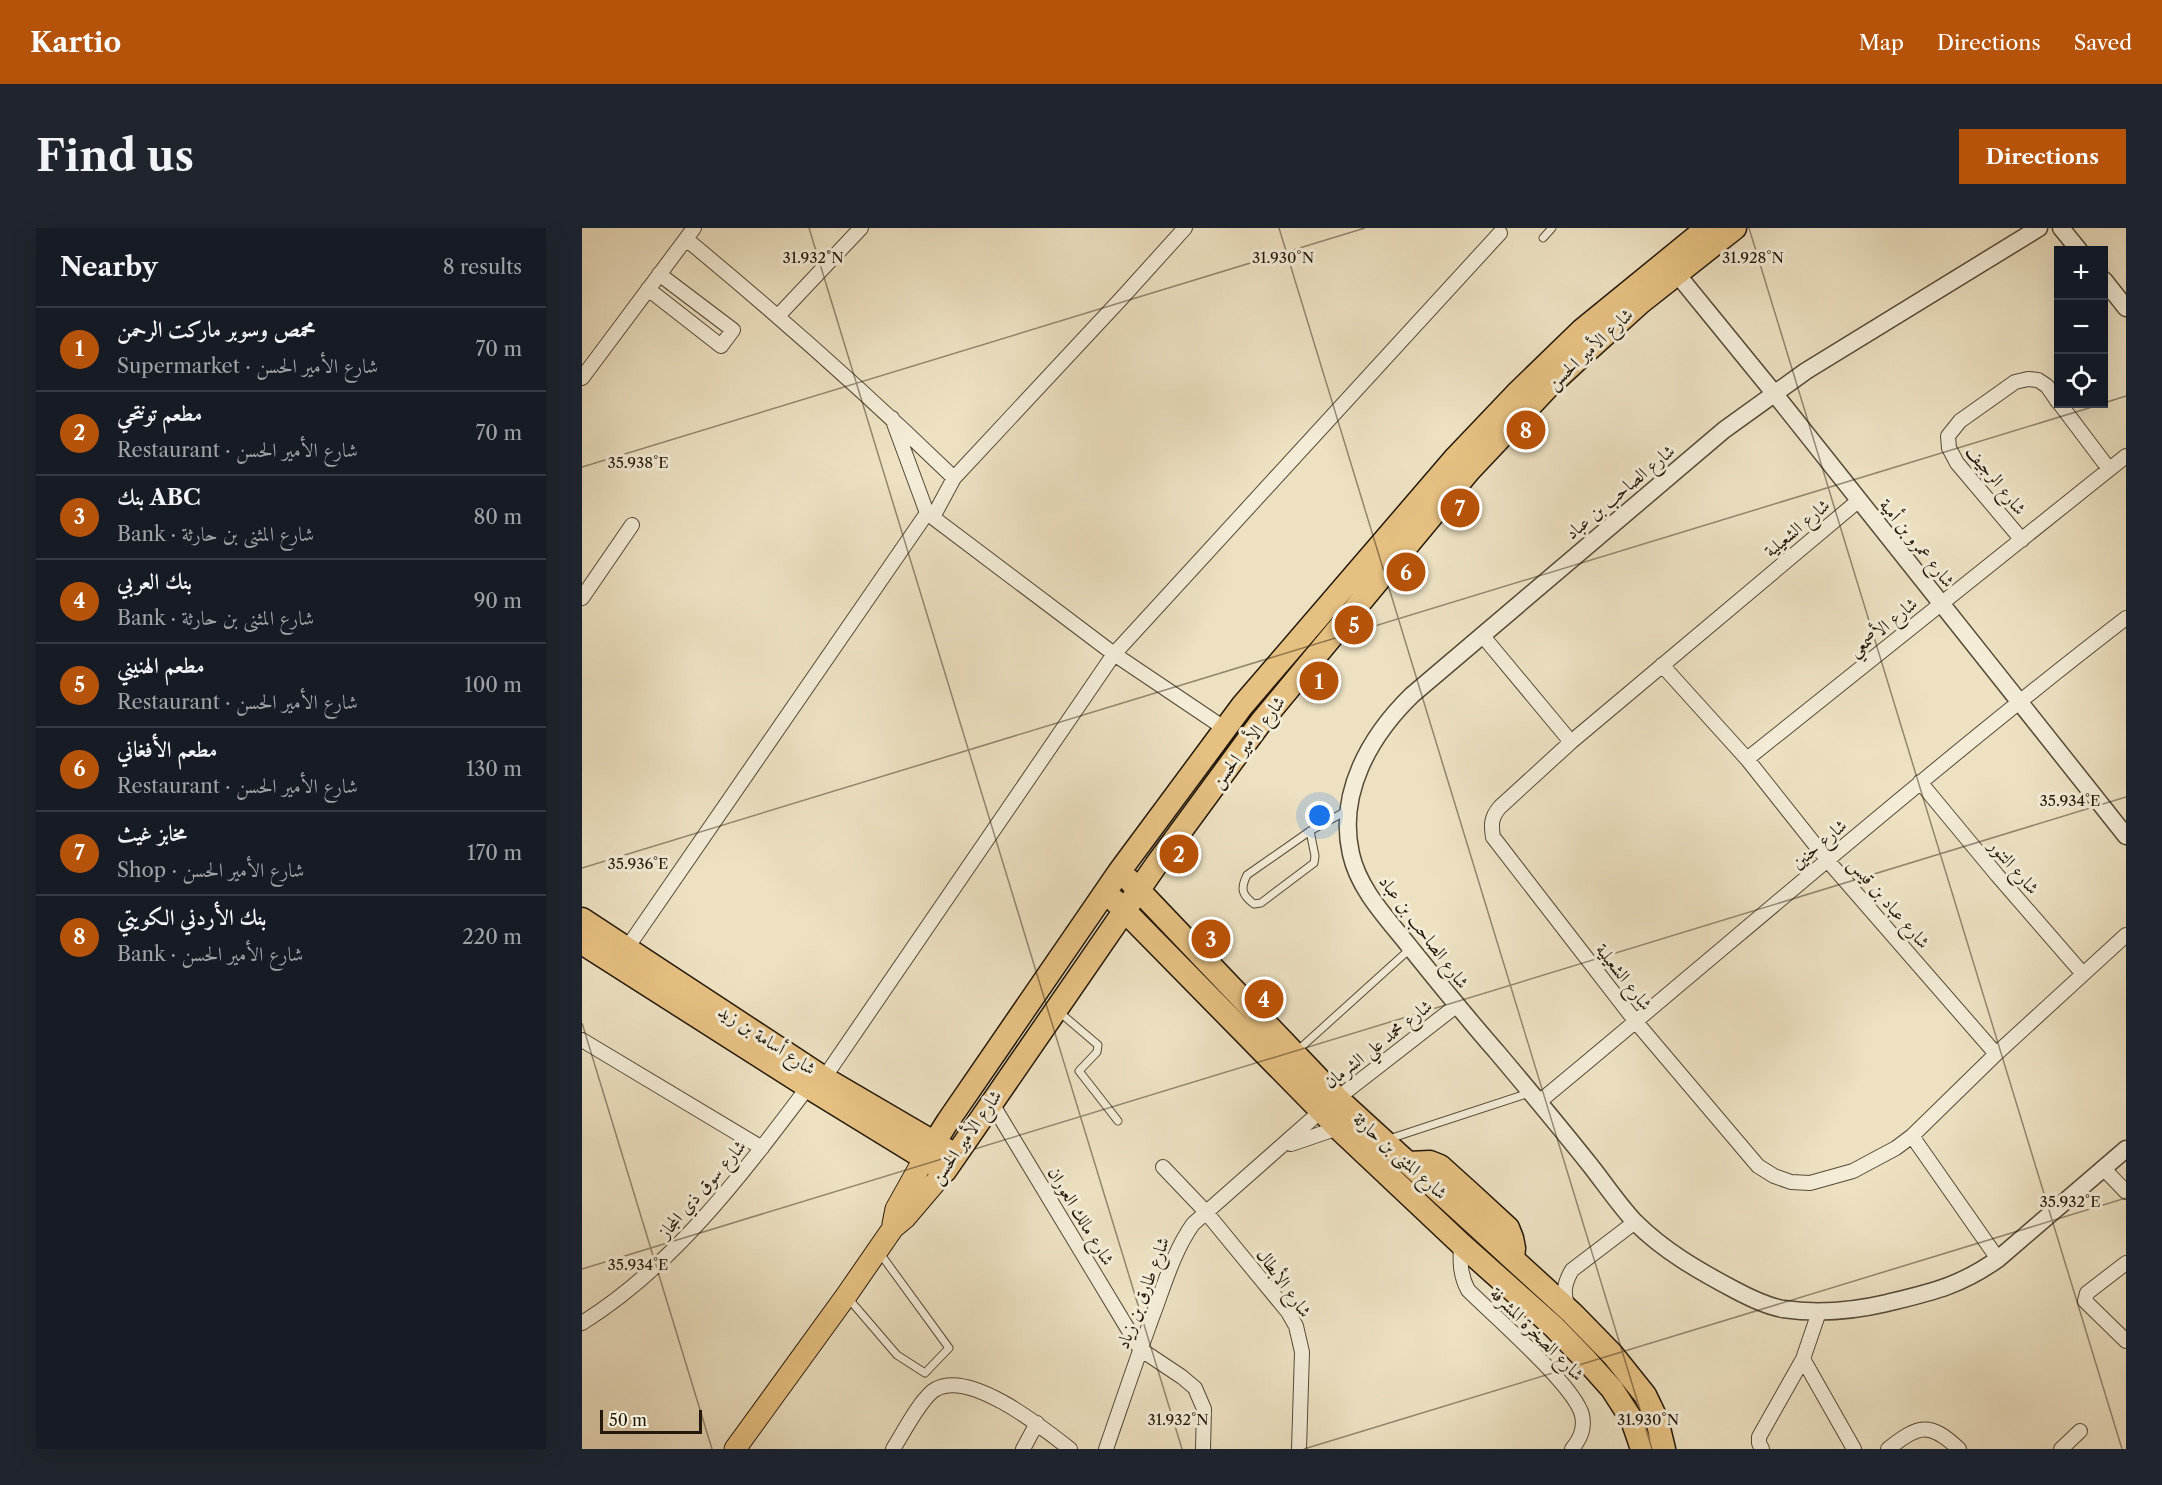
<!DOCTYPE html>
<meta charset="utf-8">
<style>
body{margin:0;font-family:"Libre Caslon Text",Amiri,serif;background:#20242c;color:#f1f3f6}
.controls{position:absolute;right:18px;top:18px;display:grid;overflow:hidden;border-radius:0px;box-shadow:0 6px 24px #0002}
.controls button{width:54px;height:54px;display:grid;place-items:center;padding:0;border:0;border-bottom:2px solid #363941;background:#171b24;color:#f1f3f6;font:30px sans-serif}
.scale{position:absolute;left:18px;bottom:15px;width:102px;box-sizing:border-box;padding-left:6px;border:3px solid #231809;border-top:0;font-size:16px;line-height:21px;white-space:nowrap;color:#231809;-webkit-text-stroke:4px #f3ecd7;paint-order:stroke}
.you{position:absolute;left:738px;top:588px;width:21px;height:21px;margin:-15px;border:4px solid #fff;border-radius:50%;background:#1a73e8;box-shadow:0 0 0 9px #1a73e833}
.badge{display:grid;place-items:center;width:39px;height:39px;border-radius:50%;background:#b45309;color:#fff;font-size:20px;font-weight:700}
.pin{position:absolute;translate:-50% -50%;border:3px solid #fff;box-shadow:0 2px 6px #0006}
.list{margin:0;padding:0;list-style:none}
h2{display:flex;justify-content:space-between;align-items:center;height:78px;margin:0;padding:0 24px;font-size:26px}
h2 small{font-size:20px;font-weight:400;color:#9ea1a6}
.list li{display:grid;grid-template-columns:39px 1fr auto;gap:18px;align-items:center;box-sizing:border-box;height:84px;padding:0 24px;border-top:2px solid #363941}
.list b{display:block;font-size:22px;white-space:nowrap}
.list p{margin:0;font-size:20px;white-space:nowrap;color:#9ea1a6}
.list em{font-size:20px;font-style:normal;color:#9ea1a6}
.icon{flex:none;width:33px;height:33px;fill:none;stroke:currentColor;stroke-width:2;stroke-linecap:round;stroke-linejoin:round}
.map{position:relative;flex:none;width:1544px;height:1221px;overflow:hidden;border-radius:0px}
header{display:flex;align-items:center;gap:36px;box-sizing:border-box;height:84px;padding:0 30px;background:#b45309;color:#fff}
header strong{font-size:28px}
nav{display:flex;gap:33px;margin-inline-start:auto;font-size:21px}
.intro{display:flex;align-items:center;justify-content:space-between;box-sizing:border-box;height:144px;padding:0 36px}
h1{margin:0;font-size:42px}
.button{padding:15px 27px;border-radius:0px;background:#b45309;color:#fff;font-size:21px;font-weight:700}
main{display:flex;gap:36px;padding:0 36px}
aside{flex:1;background:#171b24;border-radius:0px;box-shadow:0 6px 24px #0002}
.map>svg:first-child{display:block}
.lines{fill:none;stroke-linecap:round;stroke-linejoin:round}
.service-casing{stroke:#564a37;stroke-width:9}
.minor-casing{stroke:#564a37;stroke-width:16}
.tertiary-casing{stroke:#564a37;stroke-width:19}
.primary-casing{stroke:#231809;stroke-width:23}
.trunk-casing{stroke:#231809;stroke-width:25}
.service{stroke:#f3ecd7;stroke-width:7}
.minor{stroke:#f3ecd7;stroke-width:14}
.tertiary{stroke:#f3ecd7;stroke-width:16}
.primary{stroke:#e6c081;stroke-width:21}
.trunk{stroke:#e6c081;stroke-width:22}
.ticks{fill:none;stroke:#231809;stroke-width:1.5;stroke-opacity:0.45}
.labels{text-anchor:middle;stroke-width:6;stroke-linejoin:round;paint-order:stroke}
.street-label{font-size:18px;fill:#231809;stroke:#f3ecd7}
.ticks-label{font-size:15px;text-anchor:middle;fill:#231809;stroke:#f3ecd7;stroke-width:6;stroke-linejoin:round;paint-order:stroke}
</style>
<header>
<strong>Kartio</strong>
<nav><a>Map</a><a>Directions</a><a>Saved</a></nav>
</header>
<div class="intro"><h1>Find us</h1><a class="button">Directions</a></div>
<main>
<aside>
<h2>Nearby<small>8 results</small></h2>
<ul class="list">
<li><span class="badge">1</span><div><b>محمص وسوبر ماركت الرحمن</b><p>Supermarket · شارع الأمير الحسن</p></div><em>70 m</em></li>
<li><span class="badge">2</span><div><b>مطعم تونتحي</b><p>Restaurant · شارع الأمير الحسن</p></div><em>70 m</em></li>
<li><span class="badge">3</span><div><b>بنك ABC</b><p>Bank · شارع المثنى بن حارثة</p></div><em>80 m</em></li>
<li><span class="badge">4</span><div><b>بنك العربي</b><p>Bank · شارع المثنى بن حارثة</p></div><em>90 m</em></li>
<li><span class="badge">5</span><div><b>مطعم الهنيني</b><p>Restaurant · شارع الأمير الحسن</p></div><em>100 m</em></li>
<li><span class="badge">6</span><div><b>مطعم الأفغاني</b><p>Restaurant · شارع الأمير الحسن</p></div><em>130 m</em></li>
<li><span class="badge">7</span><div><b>مخابز غيث</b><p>Shop · شارع الأمير الحسن</p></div><em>170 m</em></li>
<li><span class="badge">8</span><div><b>بنك الأردني الكويتي</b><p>Bank · شارع الأمير الحسن</p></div><em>220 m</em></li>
</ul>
</aside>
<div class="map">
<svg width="1544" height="1221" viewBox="0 0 1544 1221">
<rect width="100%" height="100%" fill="#ede1c2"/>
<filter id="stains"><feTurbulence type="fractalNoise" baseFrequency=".00333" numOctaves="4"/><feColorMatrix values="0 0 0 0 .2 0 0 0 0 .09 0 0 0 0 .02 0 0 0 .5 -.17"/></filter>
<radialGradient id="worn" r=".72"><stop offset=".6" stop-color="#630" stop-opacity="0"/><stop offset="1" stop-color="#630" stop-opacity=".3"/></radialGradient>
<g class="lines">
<defs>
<path id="service" d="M961,10l9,-10
M728,603l5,25 -1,7 -53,40 -7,1c-12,-9 -14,-15 -7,-29l63,-44 38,-21
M476,783l40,34 -1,7 -18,19 39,50
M715,823l114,-103
M807,911l140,-46
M266,1070l49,57 28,18 24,-25 -70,-96"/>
<path id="minor" d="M104,11c92,76 182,156 268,239
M66,61l73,57 12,-16 -74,-56
M196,88l83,-88
M0,150l112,-150
M1478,176l49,65
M310,190l35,95 187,141 110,74
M1276,273l-287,241 -71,65c-9,10 -9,18 -7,30l143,185 122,144 16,10 17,6 19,1 43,-12 43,-23 16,-12 84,-82 130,-119
M351,289l21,-39 166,-178 65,-72
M1440,312l-65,-77 -8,-15 -1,-12 12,-15 55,-39 13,-3 10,1 9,6 11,16
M0,370l50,-73
M900,407l89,107
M1080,437l85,94 81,102 168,193
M1165,531l379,-303
M1338,554l77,93 86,99
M45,720l300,-435
M0,812l180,108
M242,850l290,-424 386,-421
M409,874l149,247 42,28 13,11 9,21 -1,40
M957,874c196,-162 386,-329 587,-484
M1330,908l86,123
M709,916l47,-16
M581,939l42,44 83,101 8,14 6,26 -3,97
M1522,941l22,23
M879,1016c-1,18 -1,31 7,46 25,25 107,96 114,125 3,14 -2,24 -10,34
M1544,1035l-39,30 -2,8 41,40
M986,1078c-6,-13 -3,-24 4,-36l63,-48
M0,1095c93,-58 161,-150 226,-236
M1221,1131l51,90
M311,1221c9,-14 29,-53 43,-60 35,-19 107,39 134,60
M441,1221l14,-26
M524,1221c17,-49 33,-97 51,-145 10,-28 19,-56 36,-80l128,-113 135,-105
M1180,1221l-3,-6v-6l44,-78 16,-47
M1306,1221c31,-24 41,-28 71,0
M1479,1221l19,-18"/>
<path id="tertiary" d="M1457,0l-233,143 -82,59 -312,265c-42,41 -75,98 -61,159 8,36 36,64 58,92 29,36 57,71 87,105 32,38 63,75 94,114 15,19 29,40 45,57 29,29 64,49 100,68 15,8 31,16 48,19 35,5 70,2 104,-6 45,-11 73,-17 111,-44l128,-110
M1479,0l18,22
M1095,46l97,119 352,443
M1522,52l22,28"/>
<path id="primary" d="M311,996l3,-15 28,-50
M153,1221l111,-153 47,-68 12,-10 40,-47"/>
<path id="trunk" d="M547,652l209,219 234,214 41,42 32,40 12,25 7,29
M533,673l223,227 123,116 93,83 32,33 26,29 20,31 10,29
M0,691l242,159 123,72
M0,715l226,144 137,84 211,-306 105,-143 208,-251 79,-84 39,-36 53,-48 95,-75
M342,931l24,-38 171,-249 123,-166 214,-249 60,-63 66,-64 125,-102
M826,935l22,-1 10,4 31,28 37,34 4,10 2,10 -1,11"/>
</defs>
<use href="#service" class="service-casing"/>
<use href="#minor" class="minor-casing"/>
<use href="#tertiary" class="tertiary-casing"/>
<use href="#primary" class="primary-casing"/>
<use href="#trunk" class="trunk-casing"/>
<use href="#service" class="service"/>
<use href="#minor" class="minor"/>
<use href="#tertiary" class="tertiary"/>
<use href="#primary" class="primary"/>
<use href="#trunk" class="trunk"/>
</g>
<path class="ticks" d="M227,0l373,1221M697,0l373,1221M1167,0l373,1221M1522,175l22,-7M0,239l783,-239M0,640l1520,-464M0,795l130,426M0,1041l1544,-472M722,1221l822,-251"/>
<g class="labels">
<g class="street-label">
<text transform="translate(1008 121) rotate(-43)" y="6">شارع الأمير الحسن</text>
<text transform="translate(1414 252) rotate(51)" y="6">شارع الرجيف</text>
<text transform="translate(1038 264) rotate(-40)" y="6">شارع الصاحب بن عباد</text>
<text transform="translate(1215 300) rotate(-40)" y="6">شارع الشعيلية</text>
<text transform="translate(1335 315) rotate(51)" y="6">شارع عمرو بن أمية</text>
<text transform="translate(1301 399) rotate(-39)" y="6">شارع الأصمعي</text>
<text transform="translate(666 514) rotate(-53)" y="6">شارع الأمير الحسن</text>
<text transform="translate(1237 616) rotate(-40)" y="6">شارع حنين</text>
<text transform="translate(1432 639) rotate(49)" y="6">شارع التنور</text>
<text transform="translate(1307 675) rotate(49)" y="6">شارع عباد بن قيس</text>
<text transform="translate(842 704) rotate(53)" y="6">شارع الصاحب بن عباد</text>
<text transform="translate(1042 749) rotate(52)" y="6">شارع الشعيلية</text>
<text transform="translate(185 812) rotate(33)" y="6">شارع أسامة بن زيد</text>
<text transform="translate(796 816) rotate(-38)" y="6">شارع محمد علي الشرمان</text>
<text transform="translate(384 909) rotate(-55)" y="6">شارع الأمير الحسن</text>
<text transform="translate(818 928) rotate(42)" y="6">شارع المثنى بن حارثة</text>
<text transform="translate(120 961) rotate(-49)" y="6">شارع سوق ذي المجاز</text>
<text transform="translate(499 988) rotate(59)" y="6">شارع مالك العوران</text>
<text transform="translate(702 1055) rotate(54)" y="6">شارع الأبطال</text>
<text transform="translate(561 1065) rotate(-69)" y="6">شارع طارق بن زياد</text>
<text transform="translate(955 1106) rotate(45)" y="6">شارع الصخرة المشرفة</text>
</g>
</g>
<g class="ticks-label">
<text x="231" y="35">31.932°N</text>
<text x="701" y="35">31.930°N</text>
<text x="1171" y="35">31.928°N</text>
<text x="56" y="240">35.938°E</text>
<text x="1488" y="578">35.934°E</text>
<text x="56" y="641">35.936°E</text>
<text x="1488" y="979">35.932°E</text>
<text x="56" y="1042">35.934°E</text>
<text x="596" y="1197">31.932°N</text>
<text x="1066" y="1197">31.930°N</text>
</g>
<rect width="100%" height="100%" filter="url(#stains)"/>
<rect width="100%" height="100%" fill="url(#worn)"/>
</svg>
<div class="controls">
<button>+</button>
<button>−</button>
<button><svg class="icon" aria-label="locate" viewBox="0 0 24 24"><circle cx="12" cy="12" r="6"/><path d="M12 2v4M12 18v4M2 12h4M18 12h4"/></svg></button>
</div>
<div class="scale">50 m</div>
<div class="you"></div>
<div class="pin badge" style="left:737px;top:453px">1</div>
<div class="pin badge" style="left:597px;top:626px">2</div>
<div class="pin badge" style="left:629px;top:711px">3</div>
<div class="pin badge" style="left:682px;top:771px">4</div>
<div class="pin badge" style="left:772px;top:397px">5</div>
<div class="pin badge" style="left:824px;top:344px">6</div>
<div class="pin badge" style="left:878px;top:280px">7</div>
<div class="pin badge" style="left:944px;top:202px">8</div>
</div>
</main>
